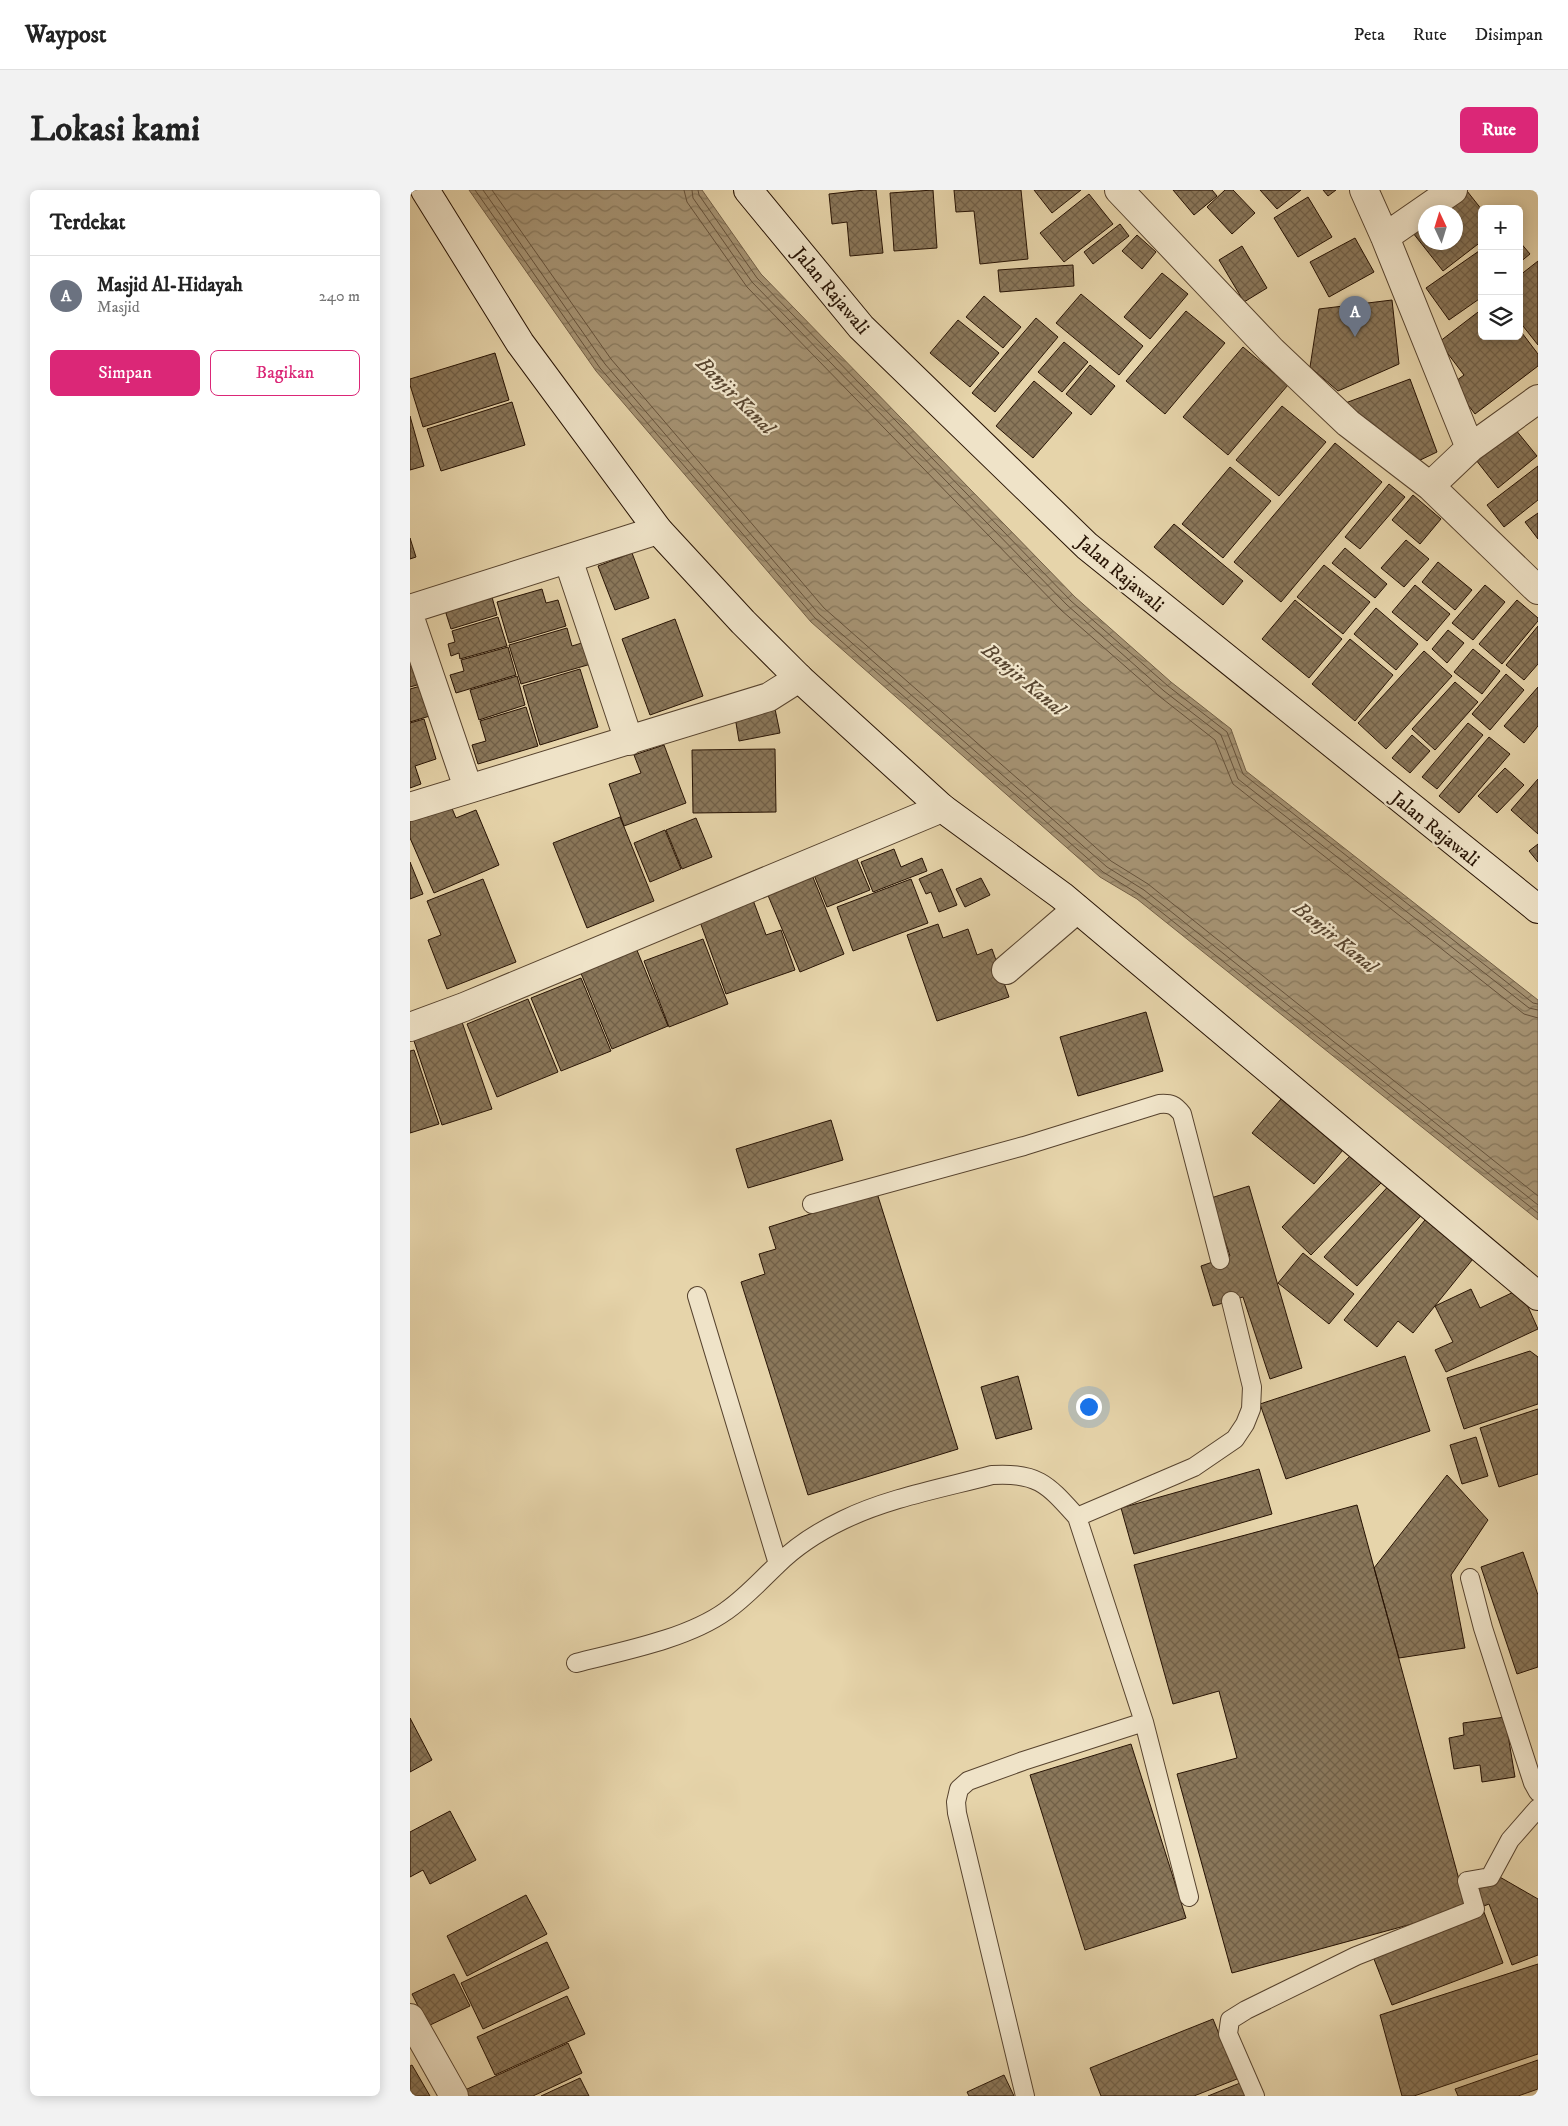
<!DOCTYPE html>
<html lang="id">
<meta charset="utf-8">
<style>
body{margin:0;font-family:"IM FELL DW Pica",serif;background:#f2f2f2;color:#222}
.controls{position:absolute;right:15px;top:15px;display:grid;overflow:hidden;border-radius:8px;box-shadow:0 2px 12px #0003}
.controls button{width:45px;height:45px;display:grid;place-items:center;padding:0;border:0;border-bottom:1px solid #e0e0e0;background:#fff;color:#222;font:25px sans-serif}
.compass{position:absolute;left:1008px;top:15px;width:45px;height:45px;border-radius:50%;background:#fff;box-shadow:0 2px 12px #0003;rotate:356deg}
.you{position:absolute;left:678px;top:1216px;width:18px;height:18px;margin:-12px;border:4px solid #fff;border-radius:50%;background:#1a73e8;box-shadow:0 0 0 8px #1a73e833}
.badge{display:grid;place-items:center;width:32px;height:32px;border-radius:50%;background:#db2777;color:#fff;font-size:16px;font-weight:700}
.pin{position:absolute;translate:-50% -41px;filter:drop-shadow(0 1px 2px #0008)}
.pin::after{content:'';position:absolute;top:26px;width:18px;height:15px;background:inherit;clip-path:polygon(0 0,100% 0,50% 100%)}
.list{margin:0;padding:0;list-style:none}
h2{display:flex;justify-content:space-between;align-items:center;height:65px;margin:0;padding:0 20px;font-size:21px}
h2 small{font-size:16px;font-weight:400;color:#767676}
.list li{display:grid;grid-template-columns:32px 1fr auto;gap:15px;align-items:center;box-sizing:border-box;height:80px;padding:0 20px;border-top:1px solid #e0e0e0}
.list b{display:block;font-size:19px;white-space:nowrap}
.list p{margin:0;font-size:16px;white-space:nowrap;color:#767676}
.list em{font-size:16px;font-style:normal;color:#767676}
.actions{display:flex;gap:10px;padding:15px 20px}
.actions a{flex:1;padding:11px 0;border:1px solid #db2777;border-radius:8px;text-align:center;font-size:18px;color:#db2777}
.actions .main{background:#db2777;color:#fff}
.icon{flex:none;width:28px;height:28px;fill:none;stroke:currentColor;stroke-width:2;stroke-linecap:round;stroke-linejoin:round}
.map{position:relative;flex:none;width:1128px;height:1906px;overflow:hidden;border-radius:8px}
header{display:flex;align-items:center;gap:30px;box-sizing:border-box;height:70px;padding:0 25px;background:#fff;border-bottom:1px solid #e0e0e0}
header strong{font-size:24px}
nav{display:flex;gap:28px;margin-inline-start:auto;font-size:18px}
.intro{display:flex;align-items:center;justify-content:space-between;box-sizing:border-box;height:120px;padding:0 30px}
h1{margin:0;font-size:35px}
.button{padding:12px 22px;border-radius:8px;background:#db2777;color:#fff;font-size:18px;font-weight:700}
main{display:flex;gap:30px;padding:0 30px}
aside{flex:1;background:#fff;border-radius:8px;box-shadow:0 2px 12px #0003}
.map>svg:first-child{display:block}
.water{fill:url(#water-waves);stroke:#735f46}
.lines{fill:none;stroke-linecap:round;stroke-linejoin:round}
.shore{stroke:#66523b;stroke-width:1}
.building{fill:url(#building-cross-hatch);stroke:#271304}
.lane-casing{stroke:#57432e;stroke-width:20}
.street-casing{stroke:#57432e;stroke-width:30}
.secondary-casing{stroke:#271304;stroke-width:30}
.lane{stroke:#efe3c8;stroke-width:18}
.street{stroke:#efe3c8;stroke-width:28}
.secondary{stroke:#efe3c8;stroke-width:28}
.labels{text-anchor:middle;stroke-width:4.5;stroke-linejoin:round;paint-order:stroke}
.street-label{font-size:19px;fill:#271304;stroke:#efe3c8}
.water-label{font-size:20px;font-style:italic;fill:#594630;stroke:#efe3c8}
</style>
<header>
<strong>Waypost</strong>
<nav><a>Peta</a><a>Rute</a><a>Disimpan</a></nav>
</header>
<div class="intro"><h1>Lokasi kami</h1><a class="button">Rute</a></div>
<main>
<aside>
<h2>Terdekat<small></small></h2>
<ul class="list">
<li><span class="badge" style="background:#6b7280">A</span><div><b>Masjid Al-Hidayah</b><p>Masjid</p></div><em>240 m</em></li>
</ul>
<div class="actions"><a class="main">Simpan</a><a>Bagikan</a></div>
</aside>
<div class="map">
<svg width="1128" height="1906" viewBox="0 0 1128 1906">
<defs>
<pattern id="water-waves" width="16" height="10" patternUnits="userSpaceOnUse" patternTransform="scale(1.25)"><rect width="16" height="10" fill="#a59272"/><path d="M0 5q4-4 8 0t8 0" fill="none" stroke="#86765b"/></pattern>
<pattern id="building-cross-hatch" width="8" height="8" patternUnits="userSpaceOnUse" patternTransform="scale(1.25)"><rect width="8" height="8" fill="#8a775a"/><path d="M0 0l8 8M0 8l8-8" fill="none" stroke="#716048"/></pattern>
</defs>
<rect width="100%" height="100%" fill="#e6d4aa"/>
<filter id="stains"><feTurbulence type="fractalNoise" baseFrequency=".004" numOctaves="4"/><feColorMatrix values="0 0 0 0 .2 0 0 0 0 .09 0 0 0 0 .02 0 0 0 .5 -.17"/></filter>
<radialGradient id="worn" r=".72"><stop offset=".6" stop-color="#630" stop-opacity="0"/><stop offset="1" stop-color="#630" stop-opacity=".3"/></radialGradient>
<path class="water" d="M59,0h233l59,84 314,323 96,85 60,47 15,42 292,229v220l-401,-321 -37,-22 -289,-255 -215,-251z"/>
<g class="lines">
<path class="shore" d="M65,0l125,178 215,250 288,254 37,23 398,318
M73,0l122,174 214,250 288,253 37,23 394,315
M82,0l119,169 213,249 287,253 37,23 390,312
M274,0l3,12 60,85 314,323 98,86 56,44 18,44 291,230 14,4
M282,0l1,8 59,84 315,323 97,86 57,44 17,44 291,229 9,2
M288,0l1,5 58,83 314,323 97,85 59,46 16,42 290,229 5,1"/>
</g>
<path class="building" d="M455,0h11l7,63 -33,3 -3,-34 -15,2 -3,-30z
M523,0l4,58 -43,3 -4,-58z
M544,0h67l7,69 -48,5 -6,-53 -18,1z
M624,0h47l-29,23z
M763,0h39l5,6 -23,19z
M815,0h8l22,23 -23,21 -25,-27z
M850,0h41l-24,19z
M913,0h13l-8,6z
M1057,1l15,19v31l-39,30 -30,-38 13,-10v19h30v-30h-17z
M679,4l24,30 -49,38 -24,-29z
M898,7l24,40 -34,20 -24,-39z
M710,34l9,12 -36,28 -9,-12z
M727,45l19,17 -14,17 -20,-18z
M945,48l19,34 -45,25 -19,-35z
M1109,51l11,13 -11,9z
M832,56l25,42 -23,14 -25,-42z
M1069,61l3,4v42l-33,23 -23,-32z
M1128,71v84l-19,-24v-45z
M663,75l1,21 -74,6 -2,-22z
M752,83l26,21 -38,45 -26,-22z
M671,104l62,52 -24,29 -63,-52z
M574,106l37,31 -18,21 -37,-31z
M982,110l7,64 -61,27 -28,-24 9,-58z
M1072,119v27h37v-7l19,25v12l-63,48 -23,-30 12,-9 -25,-33z
M776,121l39,32 -60,71 -39,-33z
M626,128l22,19 -63,75 -23,-19z
M548,130l41,33 -29,34 -40,-34z
M654,152l24,20 -26,30 -24,-20z
M833,157l45,38 -60,70 -45,-38z
M85,163l14,47 -86,27 -13,-42v-6z
M680,175l25,21 -24,29 -25,-21z
M1000,189l27,73 -23,11 -74,-58z
M624,191l38,32 -39,45 -37,-32z
M102,212l13,43 -84,26 -14,-42z
M872,216l44,36 -47,54 -43,-36z
M0,226l14,50 -14,4z
M1105,239l22,27 -39,32 -22,-28z
M925,253l47,39 -101,120 -47,-40z
M1128,276v34l-34,27 -17,-22z
M820,277l41,34 -48,57 -41,-34z
M979,294l16,13 -45,52 -15,-12z
M1003,305l28,24 -21,25 -28,-24z
M1128,323v26l-13,-17z
M764,334l69,57 -20,24 -69,-58z
M0,348l6,19 -6,2z
M996,350l23,19 -25,28 -23,-19z
M935,358l42,36 -12,14 -43,-35z
M222,363l17,45 -34,12 -17,-44z
M1028,372l34,28 -17,20 -33,-28z
M914,375l46,37 -27,32 -46,-37z
M1005,395l35,29 -23,27 -35,-29z
M1075,395l20,17 -32,38 -21,-17z
M132,399l4,14 12,-3 8,26 -57,17 -12,-41z
M80,400l7,25 -46,14 -8,-25z
M885,410l47,39 -33,39 -47,-39z
M1107,410l21,18v3l-36,43 -23,-20z
M966,418l42,36 -22,26 -42,-36z
M88,427l9,29 -47,13 -1,-6 -8,3 -3,-12 7,-2 -3,-11z
M265,429l28,77 -53,19 -28,-76z
M1128,436v38l-14,16 -18,-15z
M157,438l5,18 13,-4 6,22 -70,20 -12,-39z
M1038,440l16,13 -17,20 -15,-14z
M940,449l43,36 -38,46 -43,-37z
M98,457l8,28 -60,18 -6,-18 14,-4 -3,-11z
M1063,459l27,22 -18,23 -28,-22z
M1014,461l28,25 -66,73 -28,-26z
M8,474l6,19 -14,4v-21z
M170,479l18,58 -58,18 -17,-59z
M1096,484l18,16 -34,40 -18,-16z
M107,486l8,29 -46,15 -9,-30z
M1045,492l23,20 -43,48 -23,-21z
M14,495l9,30 -23,7v-33z
M1128,497v39l-14,17 -20,-17z
M116,517l12,39 -60,18 -6,-19 14,-4 -6,-20z
M365,519l5,24 -41,8 -4,-24z
M14,529l12,40 -21,7 6,18 -11,4v-65z
M1058,533l15,12 -46,54 -15,-12z
M1002,545l18,16 -20,22 -18,-15z
M1079,547l21,17 -51,59 -20,-17z
M254,555l22,58 -62,23 -15,-42 32,-11 -7,-18z
M365,559l1,63 -83,1 -1,-63z
M1095,578l19,17 -27,28 -19,-17z
M1128,589v55l-27,-24z
M38,609l8,19 20,-8 23,55 -65,28 -24,-55v-23z
M210,627l34,84 -67,27 -34,-85z
M286,628l16,39 -30,12 -16,-39z
M255,640l16,39 -31,13 -16,-39z
M1128,654v18l-9,-11z
M484,659l7,18 21,-9 5,13 -54,21 -12,-30z
M446,667l14,33 -43,17 -13,-32z
M0,672l13,32 -13,5z
M532,679l15,36 -18,7 -8,-20 -5,2 -7,-15z
M402,685l32,79 -44,18 -33,-79z
M571,688l9,17 -25,12 -9,-18z
M73,689l33,83 -69,27 -19,-49 13,-5 -14,-34z
M501,689l17,44 -75,28 -16,-44z
M343,710l13,35 15,-5 14,40 -69,24 -27,-75z
M528,734l5,14 25,-9 9,26 15,-6 17,48 -72,24 -30,-86z
M293,749l25,65 -59,23 -25,-66z
M224,753l34,83 -56,23 -34,-83z
M171,788l30,73 -50,20 -30,-73z
M118,809l30,73 -61,25 -30,-73z
M736,822l17,59 -85,25 -18,-59z
M52,832l30,87 -50,16 -29,-87z
M4,860l25,74 -29,9v-82z
M871,909l62,51 -29,34 -62,-51z
M421,930l12,40 -95,28 -12,-39z
M941,965l30,28 -70,72 -29,-28z
M983,991l33,29 -69,76 -33,-29z
M839,996l53,182 -32,11 -27,-82 -30,9 -12,-40 29,-10 -19,-58z
M467,1003l81,256 -150,46 -67,-213 24,-8 -6,-20 17,-5 -7,-22z
M1019,1025l48,39 -64,79 -15,-12 -21,26 -33,-27z
M893,1063l51,41 -25,30 -51,-41z
M1061,1099l9,19 40,-19 18,40 -92,43 -11,-22 18,-8 -18,-36z
M1120,1161l8,6v47l-74,25 -17,-51z
M995,1166l25,75 -144,48 -26,-75z
M608,1186l14,53 -36,10 -15,-52z
M1128,1219v65l-39,13 -19,-59z
M1066,1247l12,39 -26,8 -12,-39z
M849,1279l13,45 -138,40 -13,-46z
M1037,1285l41,45 -37,55 14,73 -66,10 -25,-90z
M947,1315l110,404 -235,64 -55,-199 60,-16 -18,-67 -46,13 -39,-139z
M1113,1362l15,43v72l-21,7 -36,-107z
M1095,1527l10,60 -33,5 -2,-17 -26,4 -5,-31 15,-3 -1,-12z
M0,1528l22,42 -22,12z
M721,1554l55,174 -101,32 -55,-175z
M40,1621l26,49 -46,24 -7,-14 -13,7v-45z
M1088,1686l40,23v56l-26,10 -23,-61 -10,4 -5,-21z
M116,1705l21,39 -80,42 -20,-40z
M1074,1722l19,51 -111,42 -20,-51z
M137,1752l22,46 -86,41 -22,-46z
M1128,1774v90l-124,42h-12l-22,-81z
M44,1784l16,32 -42,20 -16,-32z
M157,1806l18,38 -90,41 -18,-38z
M803,1829l24,60 -43,17h-93l-11,-28z
M158,1853l14,30 -49,23h-65l-3,-6z
M1128,1870v29l-20,7h-60l-3,-7z
M2,1875l18,31h-20v-30z
M594,1885l10,21h-45l-2,-4z
M170,1888l9,18h-48z
M835,1891l6,15h-43z"/>
<g class="lines">
<defs>
<path id="lane" d="M402,1014l212,-58 135,-42c12,-1 16,1 23,10l38,146
M287,1106l81,268
M667,1327l117,-50 41,-28 10,-15 6,-15 1,-22 -21,-86
M1060,1388l13,50 50,155 5,9
M166,1473c47,-12 111,-24 150,-52 19,-13 34,-30 51,-46 18,-18 43,-34 66,-45 45,-22 100,-32 149,-45 46,-3 56,10 85,42l67,205
M615,1906l-68,-283 -1,-11 3,-13 9,-8 55,-20 121,-39 45,175
M845,1906l-27,-62 2,-14 16,-10 110,-54 119,-47 -8,-28 23,-4 20,-37 28,-32"/>
<path id="street" d="M709,0l153,161 76,72 82,63
M954,0l21,47 85,211
M975,47l68,-47
M1128,209l-68,49 -40,38 108,104
M158,369l61,182
M0,419l248,-79
M0,428l58,170
M0,617l359,-110 30,-19
M596,780l71,-61
M0,837l54,-20 478,-199
M0,1828l44,78"/>
<path id="secondary" d="M15,0l95,153 138,187 85,92 56,56 143,130 120,88 476,400
M338,0l113,137 226,219 451,363"/>
</defs>
<use href="#lane" class="lane-casing"/>
<use href="#street" class="street-casing"/>
<use href="#secondary" class="secondary-casing"/>
<use href="#lane" class="lane"/>
<use href="#street" class="street"/>
<use href="#secondary" class="secondary"/>
</g>
<g class="labels">
<g class="street-label">
<text transform="translate(422 100) rotate(50)" y="7">Jalan Rajawali</text>
<text transform="translate(711 383) rotate(40)" y="7">Jalan Rajawali</text>
<text transform="translate(1026 638) rotate(39)" y="7">Jalan Rajawali</text>
</g>
<g class="water-label">
<text transform="translate(326 205) rotate(45)" y="7">Banjir Kanal</text>
<text transform="translate(614 489) rotate(40)" y="7">Banjir Kanal</text>
<text transform="translate(926 747) rotate(39)" y="7">Banjir Kanal</text>
</g>
</g>
<rect width="100%" height="100%" filter="url(#stains)"/>
<rect width="100%" height="100%" fill="url(#worn)"/>
</svg>
<div class="controls">
<button>+</button>
<button>−</button>
<button><svg class="icon" aria-label="layers" viewBox="0 0 24 24"><path d="M12 4l9 5-9 5-9-5zM3 14l9 5 9-5"/></svg></button>
</div>
<svg class="compass" viewBox="-18 -18 36 36"><path d="M0-13l5 13h-10z" fill="#e53935"/><path d="M0 13l5-13h-10z" fill="#767676"/></svg>
<div class="you"></div>
<div class="pin badge" style="left:945px;top:147px;background:#6b7280">A</div>
</div>
</main>
